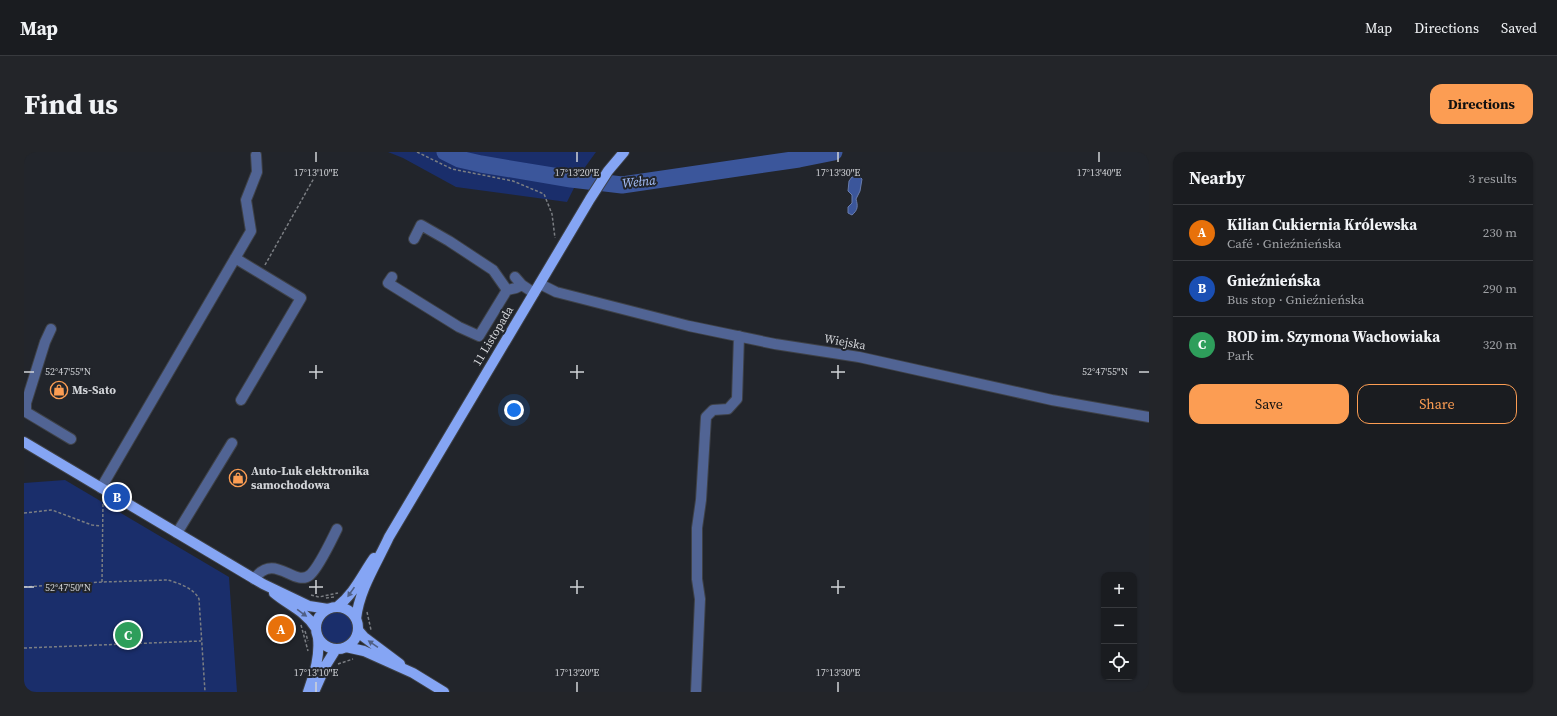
<!DOCTYPE html>
<meta charset="utf-8">
<style>
body{margin:0;font-family:"Source Serif 4",serif;background:#232529;color:#f1f3f6}
.controls{position:absolute;right:12px;bottom:12px;display:grid;overflow:hidden;border-radius:8px;box-shadow:0 1px 3px #0004}
.controls button{width:36px;height:36px;display:grid;place-items:center;padding:0;border:0;border-bottom:1px solid #383a3e;background:#1a1c20;color:#f1f3f6;font:20px sans-serif}
.you{position:absolute;left:490px;top:258px;width:14px;height:14px;margin:-10px;border:3px solid #fff;border-radius:50%;background:#1a73e8;box-shadow:0 0 0 6px #1a73e833}
.badge{display:grid;place-items:center;width:26px;height:26px;border-radius:50%;background:#fc9d53;color:#fff;font-size:13px;font-weight:700}
.pin{position:absolute;translate:-50% -50%;border:2px solid #fff;box-shadow:0 1px 4px #0006}
.list{margin:0;padding:0;list-style:none}
h2{display:flex;justify-content:space-between;align-items:center;height:52px;margin:0;padding:0 16px;font-size:17px}
h2 small{font-size:13px;font-weight:400;color:#9fa1a5}
.list li{display:grid;grid-template-columns:26px 1fr auto;gap:12px;align-items:center;box-sizing:border-box;height:56px;padding:0 16px;border-top:1px solid #383a3e}
.list b{display:block;font-size:15px;white-space:nowrap}
.list p{margin:0;font-size:13px;white-space:nowrap;color:#9fa1a5}
.list em{font-size:13px;font-style:normal;color:#9fa1a5}
.actions{display:flex;gap:8px;padding:12px 16px}
.actions a{flex:1;padding:9px 0;border:1px solid #fc9d53;border-radius:12px;text-align:center;font-size:14px;color:#fc9d53}
.actions .main{background:#fc9d53;color:#111}
.icon{flex:none;width:22px;height:22px;fill:none;stroke:currentColor;stroke-width:2;stroke-linecap:round;stroke-linejoin:round}
.map{position:relative;flex:none;width:1125px;height:540px;overflow:hidden;border-radius:12px}
header{display:flex;align-items:center;gap:24px;box-sizing:border-box;height:56px;padding:0 20px;background:#1a1c20;border-bottom:1px solid #383a3e}
header strong{font-size:19px}
nav{display:flex;gap:22px;margin-inline-start:auto;font-size:14px}
.intro{display:flex;align-items:center;justify-content:space-between;box-sizing:border-box;height:96px;padding:0 24px}
h1{margin:0;font-size:28px}
.button{padding:10px 18px;border-radius:12px;background:#fc9d53;color:#111;font-size:14px;font-weight:700}
main{display:flex;gap:24px;padding:0 24px}
aside{flex:1;background:#1a1c20;border-radius:12px;box-shadow:0 1px 3px #0004}
.map>svg:first-child{display:block}
.green{fill:#1a2e6b}
.water{fill:#3b569b;stroke:#687cad}
.lines{fill:none;stroke-linecap:round;stroke-linejoin:round}
.river{stroke:#3b569b;stroke-width:17}
.minor-casing{stroke:#3e4147;stroke-width:12}
.major-casing{stroke:#3e4147;stroke-width:12}
.path{stroke:#7b7e83;stroke-width:1.5;stroke-dasharray:3 2;stroke-linecap:butt}
.minor{stroke:#516494;stroke-width:10}
.major{stroke:#85a5f4;stroke-width:10}
.oneway{fill:#4f5f85}
.ticks{fill:none;stroke:#d1d3d7;stroke-width:1.5}
.labels{text-anchor:middle;stroke-width:4;stroke-linejoin:round;paint-order:stroke}
.street-label{font-size:12px;fill:#d1d3d7;stroke:#22252b}
.poi-label{font-size:12px;font-weight:bold;fill:#d1d3d7;stroke:#22252b;text-anchor:start}
.water-label{font-size:13px;font-style:italic;fill:#a9c3fe;stroke:#22252b}
.ticks-label{font-size:10px;text-anchor:middle;fill:#d1d3d7;stroke:#22252b;stroke-width:4;stroke-linejoin:round;paint-order:stroke}
</style>
<header>
<strong>Map</strong>
<nav><a>Map</a><a>Directions</a><a>Saved</a></nav>
</header>
<div class="intro"><h1>Find us</h1><a class="button">Directions</a></div>
<main>
<div class="map">
<svg width="1125" height="540" viewBox="0 0 1125 540">
<rect width="100%" height="100%" fill="#22252b"/>
<path class="green" d="M364,0h208l-13,18 -16,32 -111,-15 -53,-29z
M41,328l164,97 8,115h-213v-209z
M297 476a16 16 0 1 1 32 0a16 16 0 1 1-32 0Z"/>
<path class="water" d="M828,25h8l2,2 -2,12 -4,8c2,7 2,11 -4,16l-4,-2v-6l4,-4v-8l-4,-4 1,-10z"/>
<g class="lines">
<path class="river" d="M421,0l14,7 22,5 90,15 51,6 177,-26 35,-7"/>
<defs>
<path id="minor" d="M211,106l66,40 -60,102
M368,125l-4,6 71,44 20,9 28,-46 -14,-20 -44,-29 -28,-16 -7,14
M491,125l7,8
M516,132l16,8 133,34 86,18 84,13 193,43 97,17
M483,138l9,-2 6,-3 12,8
M27,177l-6,13 -19,61v9l45,27
M77,336l150,-257 -5,-31 11,-28 -1,-17
M153,381l55,-90
M230,427c21,-28 40,9 56,-4 9,-8 21,-34 27,-46
M672,540l4,-93 -3,-20v-51l4,-28 5,-83 7,-7 15,-1 9,-10 2,-63"/>
<path id="major" d="M0,290l239,142 46,22 19,3
M250,441c14,12 31,18 41,34
M292 476a21 21 0 1 1 42 0a21 21 0 1 1-42 0Z
M313,455c17,-13 25,-32 37,-49
M332,467c3,-29 21,-56 33,-82l201,-338 18,-28 16,-19
M334,478l6,7 36,27
M322,495l18,4 49,22 31,19
M284,540c6,-18 12,-34 10,-54
M290,540l12,-27 10,-16"/>
</defs>
<use href="#minor" class="minor-casing"/>
<use href="#major" class="major-casing"/>
<path class="path" d="M393,0l35,17 61,12 31,13 8,20 3,24
M241,113l53,-94 2,-1
M0,361l28,-3 40,15 9,1
M78,430l1,-82
M0,435l78,-5 65,-2c10,2 28,9 32,19l6,93
M287,443l8,2 19,-4
M302,446l8,-1
M343,460l4,18
M277,473l7,26
M281,479l3,10
M0,496l177,-7
M314,512l15,-5"/>
<use href="#minor" class="minor"/>
<use href="#major" class="major"/>
</g>
<defs><path id="oneway-solid" d="M-6-.8H1V-3.2L6.5 0L1 3.2V.8H-6Z"/></defs>
<g class="oneway">
<use href="#oneway-solid" transform="translate(327 440) rotate(125)"/>
<use href="#oneway-solid" transform="translate(278 461) rotate(36)"/>
<use href="#oneway-solid" transform="translate(349 492) rotate(-146)"/>
</g>
<path class="ticks" d="M292,0v10M553,0v10M814,0v10M1075,0v10M292,213v14M553,213v14M814,213v14M0,220h10M285,220h14M546,220h14M807,220h14M1115,220h10M292,428v14M553,428v14M814,428v14M0,435h10M285,435h14M546,435h14M807,435h14M292,530v10M553,530v10M814,530v10"/>
<defs>
<symbol id="shop-ring" viewBox="-11 -11 22 22"><circle r="9.5" fill="#22252b" stroke="#fc9d53" stroke-width="1.5"/><path d="M-5-2.5h2.3a2.7 3.5 0 0 1 5.4 0H5L5.5 6h-11ZM-1.5-2.5h3a1.5 2.3 0 0 0-3 0Z" fill="#fc9d53"/></symbol>
</defs>
<g fill-rule="evenodd">
<use href="#shop-ring" x="25" y="228" width="20" height="20"/>
<use href="#shop-ring" x="204" y="316" width="20" height="20"/>
</g>
<g class="labels">
<g class="street-label">
<text transform="translate(469 184) rotate(-59)" y="4">11 Listopada</text>
<text transform="translate(821 190) rotate(10)" y="4">Wiejska</text>
</g>
<g class="poi-label">
<text x="48" y="242">Ms-Sato</text>
<text x="227" y="323">Auto-Luk elektronika<tspan x="227" dy="14">samochodowa</tspan></text>
</g>
<g class="water-label">
<text transform="translate(615 29) rotate(-6)" y="5">Wełna</text>
</g>
</g>
<g class="ticks-label">
<text x="292" y="24">17°13'10"E</text>
<text x="553" y="24">17°13'20"E</text>
<text x="814" y="24">17°13'30"E</text>
<text x="1075" y="24">17°13'40"E</text>
<text x="44" y="223">52°47'55"N</text>
<text x="1081" y="223">52°47'55"N</text>
<text x="44" y="439">52°47'50"N</text>
<text x="292" y="524">17°13'10"E</text>
<text x="553" y="524">17°13'20"E</text>
<text x="814" y="524">17°13'30"E</text>
</g>
</svg>
<div class="controls">
<button>+</button>
<button>−</button>
<button><svg class="icon" aria-label="locate" viewBox="0 0 24 24"><circle cx="12" cy="12" r="6"/><path d="M12 2v4M12 18v4M2 12h4M18 12h4"/></svg></button>
</div>
<div class="you"></div>
<div class="pin badge" style="left:257px;top:477px;background:#e8710a">A</div>
<div class="pin badge" style="left:93px;top:345px;background:#1a4fb4">B</div>
<div class="pin badge" style="left:104px;top:483px;background:#2e9e5b">C</div>
</div>
<aside>
<h2>Nearby<small>3 results</small></h2>
<ul class="list">
<li><span class="badge" style="background:#e8710a">A</span><div><b>Kilian Cukiernia Królewska</b><p>Café · Gnieźnieńska</p></div><em>230 m</em></li>
<li><span class="badge" style="background:#1a4fb4">B</span><div><b>Gnieźnieńska</b><p>Bus stop · Gnieźnieńska</p></div><em>290 m</em></li>
<li><span class="badge" style="background:#2e9e5b">C</span><div><b>ROD im. Szymona Wachowiaka</b><p>Park</p></div><em>320 m</em></li>
</ul>
<div class="actions"><a class="main">Save</a><a>Share</a></div>
</aside>
</main>
